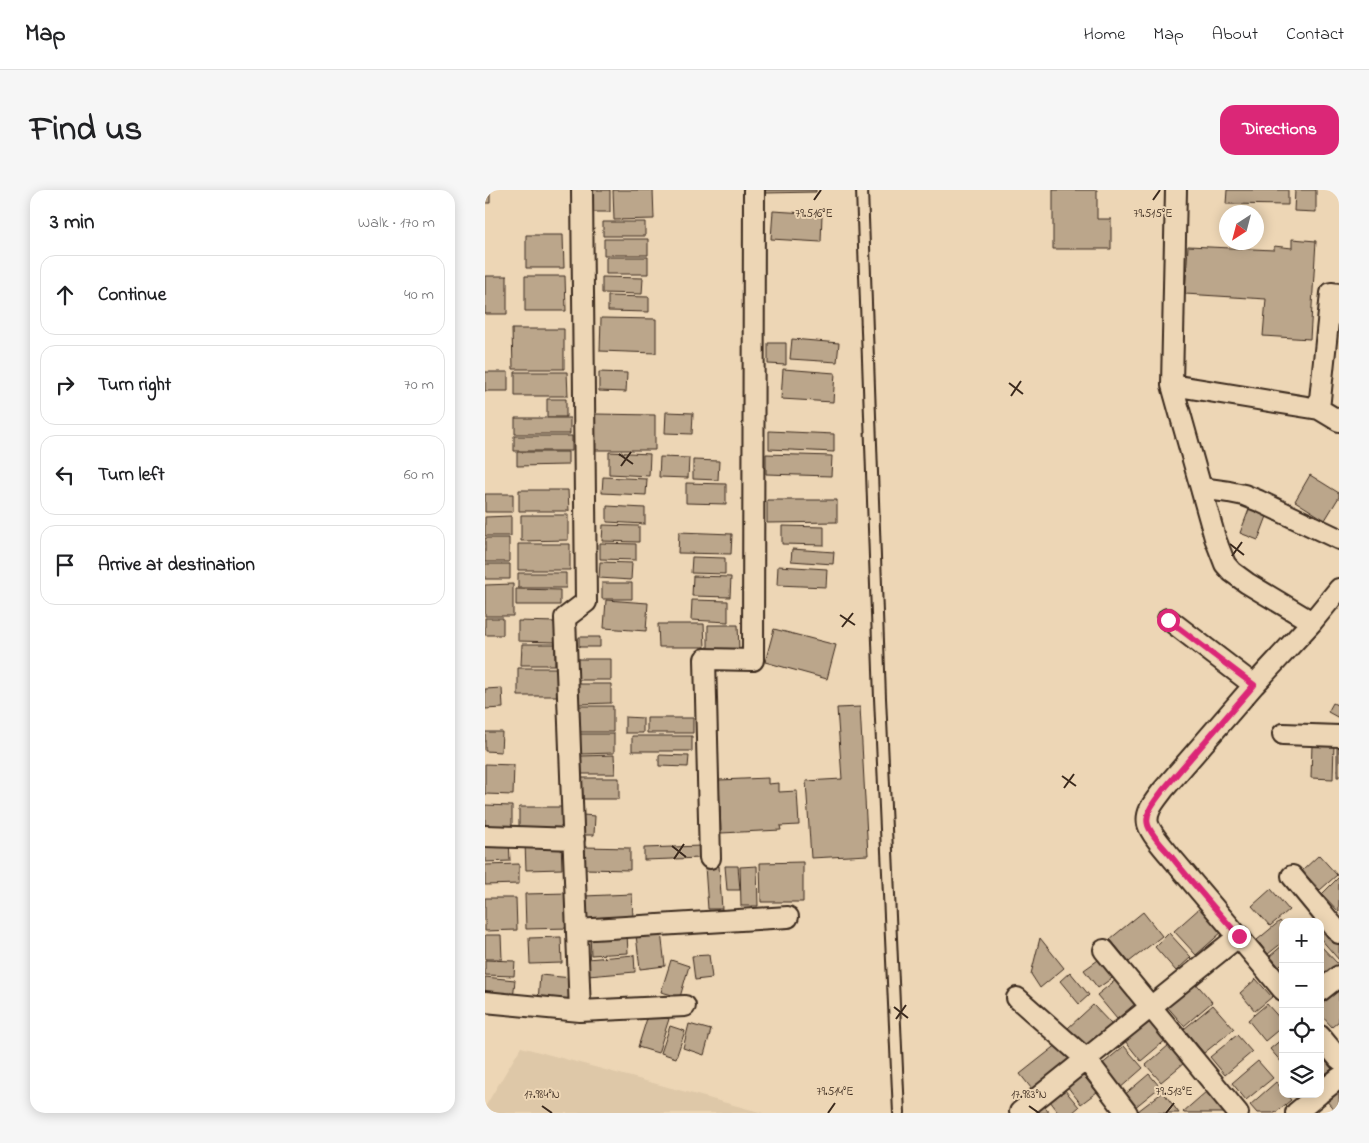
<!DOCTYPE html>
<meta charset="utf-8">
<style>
body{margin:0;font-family:"Indie Flower",sans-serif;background:#f6f6f6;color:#202124}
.controls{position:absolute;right:15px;bottom:15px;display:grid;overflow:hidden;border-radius:10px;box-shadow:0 2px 12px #0003}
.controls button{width:45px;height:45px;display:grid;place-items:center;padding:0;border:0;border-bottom:1px solid #e0e0e0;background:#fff;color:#202124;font:25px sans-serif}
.compass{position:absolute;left:734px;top:15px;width:45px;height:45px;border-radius:50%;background:#fff;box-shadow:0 2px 12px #0003;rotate:216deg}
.stop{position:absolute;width:15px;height:15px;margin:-11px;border:4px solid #db2777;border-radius:50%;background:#fff}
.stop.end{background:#db2777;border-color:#fff;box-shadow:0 1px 5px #0008}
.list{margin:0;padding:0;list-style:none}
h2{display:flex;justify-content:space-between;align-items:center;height:65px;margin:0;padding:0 20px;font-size:21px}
h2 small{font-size:16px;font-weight:400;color:#757577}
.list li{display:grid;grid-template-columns:32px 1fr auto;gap:15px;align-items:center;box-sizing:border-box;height:80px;margin:0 10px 10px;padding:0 10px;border:1px solid #e0e0e0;border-radius:15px}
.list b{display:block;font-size:19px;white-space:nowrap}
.list em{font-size:16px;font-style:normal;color:#757577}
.icon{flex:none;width:28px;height:28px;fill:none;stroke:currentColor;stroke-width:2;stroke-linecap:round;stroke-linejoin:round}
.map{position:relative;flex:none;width:854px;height:923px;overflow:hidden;border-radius:15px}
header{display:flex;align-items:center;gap:30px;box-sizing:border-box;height:70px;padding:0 25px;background:#fff;border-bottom:1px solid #e0e0e0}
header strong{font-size:24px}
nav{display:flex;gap:28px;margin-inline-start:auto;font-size:18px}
.intro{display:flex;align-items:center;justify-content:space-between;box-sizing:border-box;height:120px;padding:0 30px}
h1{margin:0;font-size:35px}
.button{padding:12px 22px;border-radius:15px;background:#db2777;color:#fff;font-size:18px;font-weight:700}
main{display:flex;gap:30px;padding:0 30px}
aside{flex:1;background:#fff;border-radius:15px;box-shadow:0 2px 12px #0003}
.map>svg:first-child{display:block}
.built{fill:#dec8a8}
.building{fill:#bba68b;stroke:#3b2a1e}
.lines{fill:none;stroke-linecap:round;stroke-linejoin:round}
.service-casing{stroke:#3b2a1e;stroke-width:14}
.minor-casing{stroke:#3b2a1e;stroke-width:24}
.service{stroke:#edd6b5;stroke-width:10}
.minor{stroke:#edd6b5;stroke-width:20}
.route{stroke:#db2777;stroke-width:6}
.ticks{fill:none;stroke:#3b2a1e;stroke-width:2}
.ticks-label{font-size:12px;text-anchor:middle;fill:#3b2a1e;stroke:#edd6b5;stroke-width:4;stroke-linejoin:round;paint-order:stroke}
</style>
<header>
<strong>Map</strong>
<nav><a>Home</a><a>Map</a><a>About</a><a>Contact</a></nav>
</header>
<div class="intro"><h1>Find us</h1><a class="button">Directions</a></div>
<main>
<aside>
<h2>3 min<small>Walk · 170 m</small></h2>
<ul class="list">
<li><svg class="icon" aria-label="ahead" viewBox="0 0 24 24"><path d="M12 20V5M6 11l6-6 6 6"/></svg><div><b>Continue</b></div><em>40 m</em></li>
<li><svg class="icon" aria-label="right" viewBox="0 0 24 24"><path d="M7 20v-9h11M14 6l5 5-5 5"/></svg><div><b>Turn right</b></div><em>70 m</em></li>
<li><svg class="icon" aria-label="left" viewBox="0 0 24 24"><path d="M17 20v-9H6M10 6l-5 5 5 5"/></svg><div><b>Turn left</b></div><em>60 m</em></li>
<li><svg class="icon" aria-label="arrive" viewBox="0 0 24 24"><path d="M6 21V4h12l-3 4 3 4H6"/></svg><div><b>Arrive at destination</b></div></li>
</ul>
</aside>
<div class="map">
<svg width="854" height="923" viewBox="0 0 854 923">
<rect width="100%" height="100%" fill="#edd6b5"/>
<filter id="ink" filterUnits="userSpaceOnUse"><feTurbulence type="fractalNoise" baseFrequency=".02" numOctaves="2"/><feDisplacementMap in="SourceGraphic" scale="10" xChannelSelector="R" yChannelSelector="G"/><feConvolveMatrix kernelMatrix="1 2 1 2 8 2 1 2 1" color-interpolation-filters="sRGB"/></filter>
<g filter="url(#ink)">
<path class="built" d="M36,857l242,66h-278v-6z"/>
<path class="building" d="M0,0h5v13h-5z
M107,0h18v22h-18z
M128,0h40l1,29 -40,1z
M280,0h51v2l-51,1z
M568,0h44v29h14v30h-58z
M742,0h61v15l-62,-1z
M810,0h21v22l-22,-1z
M288,21l49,3 -1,28 -50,-3z
M118,32h42v14h-42z
M41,45h37l1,33h-38z
M119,49h44v16h-44z
M807,49l24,2 -6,98 -47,-3 3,-37 -81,-5 3,-48 86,4v-4l18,2z
M121,67h42v17h-42z
M0,86h22v38h-22z
M40,86h40l1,35h-41z
M117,87l41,1 -1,16 -40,-1z
M123,106l41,1v15l-41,-1z
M116,128l55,1v34l-56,-2z
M27,139h52v40h-51z
M307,149l47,4 -2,19 -47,-3z
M283,153h18v22l-18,-1z
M298,179l52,4 -2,29 -52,-3z
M0,182h23v19h-23z
M30,182h52l1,24h-53z
M114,182l28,1 -1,19 -27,-1z
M62,209h19v18h-19z
M181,222l27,1 -1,21 -27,-1z
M110,224l60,1v35h-60z
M30,228h55v16h-55z
M284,241l65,3v18l-65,-3z
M29,246h58v15h-58z
M32,262h51v13l-51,1z
M124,262l41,2 -1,22 -40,-2z
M281,264l66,2 -1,20 -65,-2z
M175,267l29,1 -1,20 -29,-1z
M208,270l26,1 -1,19 -25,-1z
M825,285l29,18v4l-14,23 -30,-19z
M118,287l44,2 -1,16 -44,-2z
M201,293l40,1v20l-40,-1z
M34,300h49l1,21h-50z
M0,304h28v18h-28z
M282,310h70v22l-70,1z
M766,314l18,7 -11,29 -18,-7z
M122,316l38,2v16l-38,-2z
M36,325h47v25l-47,1z
M26,326v20h-26v-19z
M118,335l36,1v16l-37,-1z
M297,336l42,1v18l-42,-1z
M194,342l53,2 -1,20 -53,-1z
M0,348h24v24h-24z
M115,353l36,1v16l-36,-1z
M33,354h52v26h-52z
M307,359l42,3 -1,12 -42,-3z
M207,367l33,1v16l-34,-1z
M115,372l32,1 -1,17 -32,-2z
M0,374h25v15h-25z
M293,376l49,3 -1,18 -49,-2z
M33,383h48v15h-48z
M208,386l38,1 -1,20 -38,-1z
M117,393h30v16h-30z
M28,394v32h-28v-31z
M31,399l44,1v15h-44z
M121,410l42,3 -2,28 -42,-3z
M207,410l36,1v21l-37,-2z
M0,428h18v17h-18z
M33,431l38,1v20l-38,-1z
M173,434h46l1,23h-46z
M223,435h30l1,24h-31z
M289,439l62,16 -9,34 -62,-17z
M94,447h21v10h-21z
M37,454h33v21h-34z
M92,469h34v21h-34z
M33,478h40v28h-40z
M93,494h33v19l-32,1z
M17,498l1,20 -18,1v-20z
M848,513l6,3v12l-11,-6z
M94,516h34v26h-33z
M375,517l8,148 -57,3 -5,-77 36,-2 -5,-71z
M140,527l18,1v15h-18z
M162,528h46v15h-46z
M0,542h17l-1,20 -16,-1z
M95,544h34v19l-34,1z
M147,546h60v15h-60z
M827,554l22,1 -1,34 -22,-1z
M852,556h2v31h-2z
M129,565l1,19h-33l-1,-18z
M174,565l30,1 -1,11 -29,-1z
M0,574l29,1 -1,30 -28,-1z
M97,588h37v21h-36z
M283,588v6l11,-1v9l18,-1 2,34 -19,1 1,4 -60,3 -2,-53z
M0,615l27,1v24h-27z
M34,617h44l-1,25 -43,-1z
M98,625l12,1 -1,19h-11z
M24,650l1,21 -25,1v-21z
M76,652l1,27 -36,1 -1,-27z
M216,656l1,12 -58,2v-12z
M99,657l46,1v22l-46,-1z
M834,665l18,20 -17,15 -18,-19z
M318,672v40h-42l-1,-39z
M34,674v20l-34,1v-20z
M220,676h14l3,43h-14z
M240,676h13l2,24h-13z
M272,676l1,40h-17l-1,-39z
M854,687v35l-17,-18z
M786,699l18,21 -19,16 -18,-20z
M84,703l1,35 -44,1 -1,-35z
M147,704l1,24 -48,2 -1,-24z
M0,708h31l1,32 -32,1z
M716,717l22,24 -27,24 -22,-24z
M658,722l19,24 -33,26 -19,-23z
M795,731l3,3v18l-15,12 -11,-14z
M842,740l12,14v16l-19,-22v-3z
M176,742l4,34 -25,3 -4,-34z
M684,743l22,24 -15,14 -21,-24z
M142,744l1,19 -37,2 -1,-20z
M0,745h16l1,24h-17z
M76,747l1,26 -32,1 -1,-26z
M555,748l24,30 -24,20 -9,-14z
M798,755v18l-4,4 -9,-11z
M835,755l19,20 -12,10 -7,-7z
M149,765l1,17 -47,4 -1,-17z
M224,765l3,23 -17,2 -3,-24z
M616,768l14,18 -17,12 -14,-18z
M0,770l30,1 -1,15 -29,-1z
M186,770l18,6 -9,31 -19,-5z
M585,782l19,23 -10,9 -19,-23z
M55,785l32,3 -2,25 -32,-2z
M0,787l30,3 -2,20 -28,-3z
M632,789l20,23 -20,17 -20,-24z
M771,789l16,18 -17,14 -15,-18z
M709,791l18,21 -28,24 -19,-22z
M854,799v32l-7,6 -12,-13v-9z
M782,814l16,18v4l-18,15 -17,-21z
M608,815l20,21 -24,24 -21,-22z
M728,815l21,24 -30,24 -20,-24z
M164,822l20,7 -11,34 -20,-6z
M665,830l17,19 -26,22 -16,-20z
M204,834l22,6 -7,25 -21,-7z
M185,836l15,5 -9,27 -15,-5z
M752,845l15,17 -27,23 -15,-18z
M798,848v26l-13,-15z
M573,854l15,19 -38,30 -15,-19z
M684,855l15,18 -23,19 -15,-17z
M639,856l19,22 -24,21 -19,-23z
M838,868l9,11 -12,9v-18z
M773,871l15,17 -27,22 -14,-17z
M597,884l15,18 -16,12 -14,-18z
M664,884l11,13 -26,21 -11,-12z
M791,892l7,8v4h3l5,6 -16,13h-18l-7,-8z
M854,897v26h-2l-12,-14z
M579,899l15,18 -7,6h-13l-9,-12z
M722,901l18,22h-41l-1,-1z
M678,902l16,21h-39l-2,-2z
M557,913l8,10h-21z"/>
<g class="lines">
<defs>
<path id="service" d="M377,0l18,508 19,415"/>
<path id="minor" d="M691,0l-4,195 147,24 20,12
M687,195l43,153 10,26 7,8 15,11 65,39
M834,219l12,-116 8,1
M716,298l28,4 15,3 15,6 80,38
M683,429l86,66
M798,544l56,2
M0,646l89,3
M225,668l-5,-199 48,1 1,-470
M807,686l47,57
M92,740l211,-13
M619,760l134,163
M798,800c-35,-43 -71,-84 -106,-126 -8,-10 -26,-29 -29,-40 -3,-13 8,-24 15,-34l91,-105 58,-63 27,-33
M835,801l19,-15
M532,808l69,61 41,54
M0,812l95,9 105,-5
M95,821l-15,-393 21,-16 -4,-412
M835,846l19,23
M835,903l19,-15
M535,922l219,-176
M811,923l23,-19"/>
</defs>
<use href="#service" class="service-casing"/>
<use href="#minor" class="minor-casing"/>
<use href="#service" class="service"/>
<use href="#minor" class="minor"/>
</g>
</g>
<g class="lines" filter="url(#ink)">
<path class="route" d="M683,430l86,65 -91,105c-7,10 -19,22 -15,35 3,10 16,23 23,31 22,28 45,54 68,80"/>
</g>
<path class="ticks" d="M329,10l7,-10M668,10l7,-10M524,193l14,11M526,206l10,-15M134,264l14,10M136,276l10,-14M745,354l14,11M747,366l10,-14M355,425l15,10M357,437l11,-14M577,586l14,10M579,598l10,-14M187,656l14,11M189,669l10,-15M409,817l14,11M411,829l10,-14M57,916l10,7M544,916l10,7M343,923l7,-10M681,923l8,-10"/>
<g class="ticks-label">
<text x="668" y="27">79.515°E</text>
<text x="329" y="27">79.516°E</text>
<text x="350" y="905">79.514°E</text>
<text x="689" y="905">79.513°E</text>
<text x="57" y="908">17.984°N</text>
<text x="544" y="908">17.983°N</text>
</g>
</svg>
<div class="controls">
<button>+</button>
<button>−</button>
<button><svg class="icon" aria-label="locate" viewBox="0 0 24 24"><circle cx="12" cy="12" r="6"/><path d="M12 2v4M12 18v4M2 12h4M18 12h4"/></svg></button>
<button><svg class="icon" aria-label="layers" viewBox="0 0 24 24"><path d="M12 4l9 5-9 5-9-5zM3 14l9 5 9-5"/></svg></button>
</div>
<svg class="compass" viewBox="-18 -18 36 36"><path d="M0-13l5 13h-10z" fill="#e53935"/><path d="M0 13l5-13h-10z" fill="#757577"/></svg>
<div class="stop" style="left:683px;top:430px"></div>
<div class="stop end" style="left:754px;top:746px"></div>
</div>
</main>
